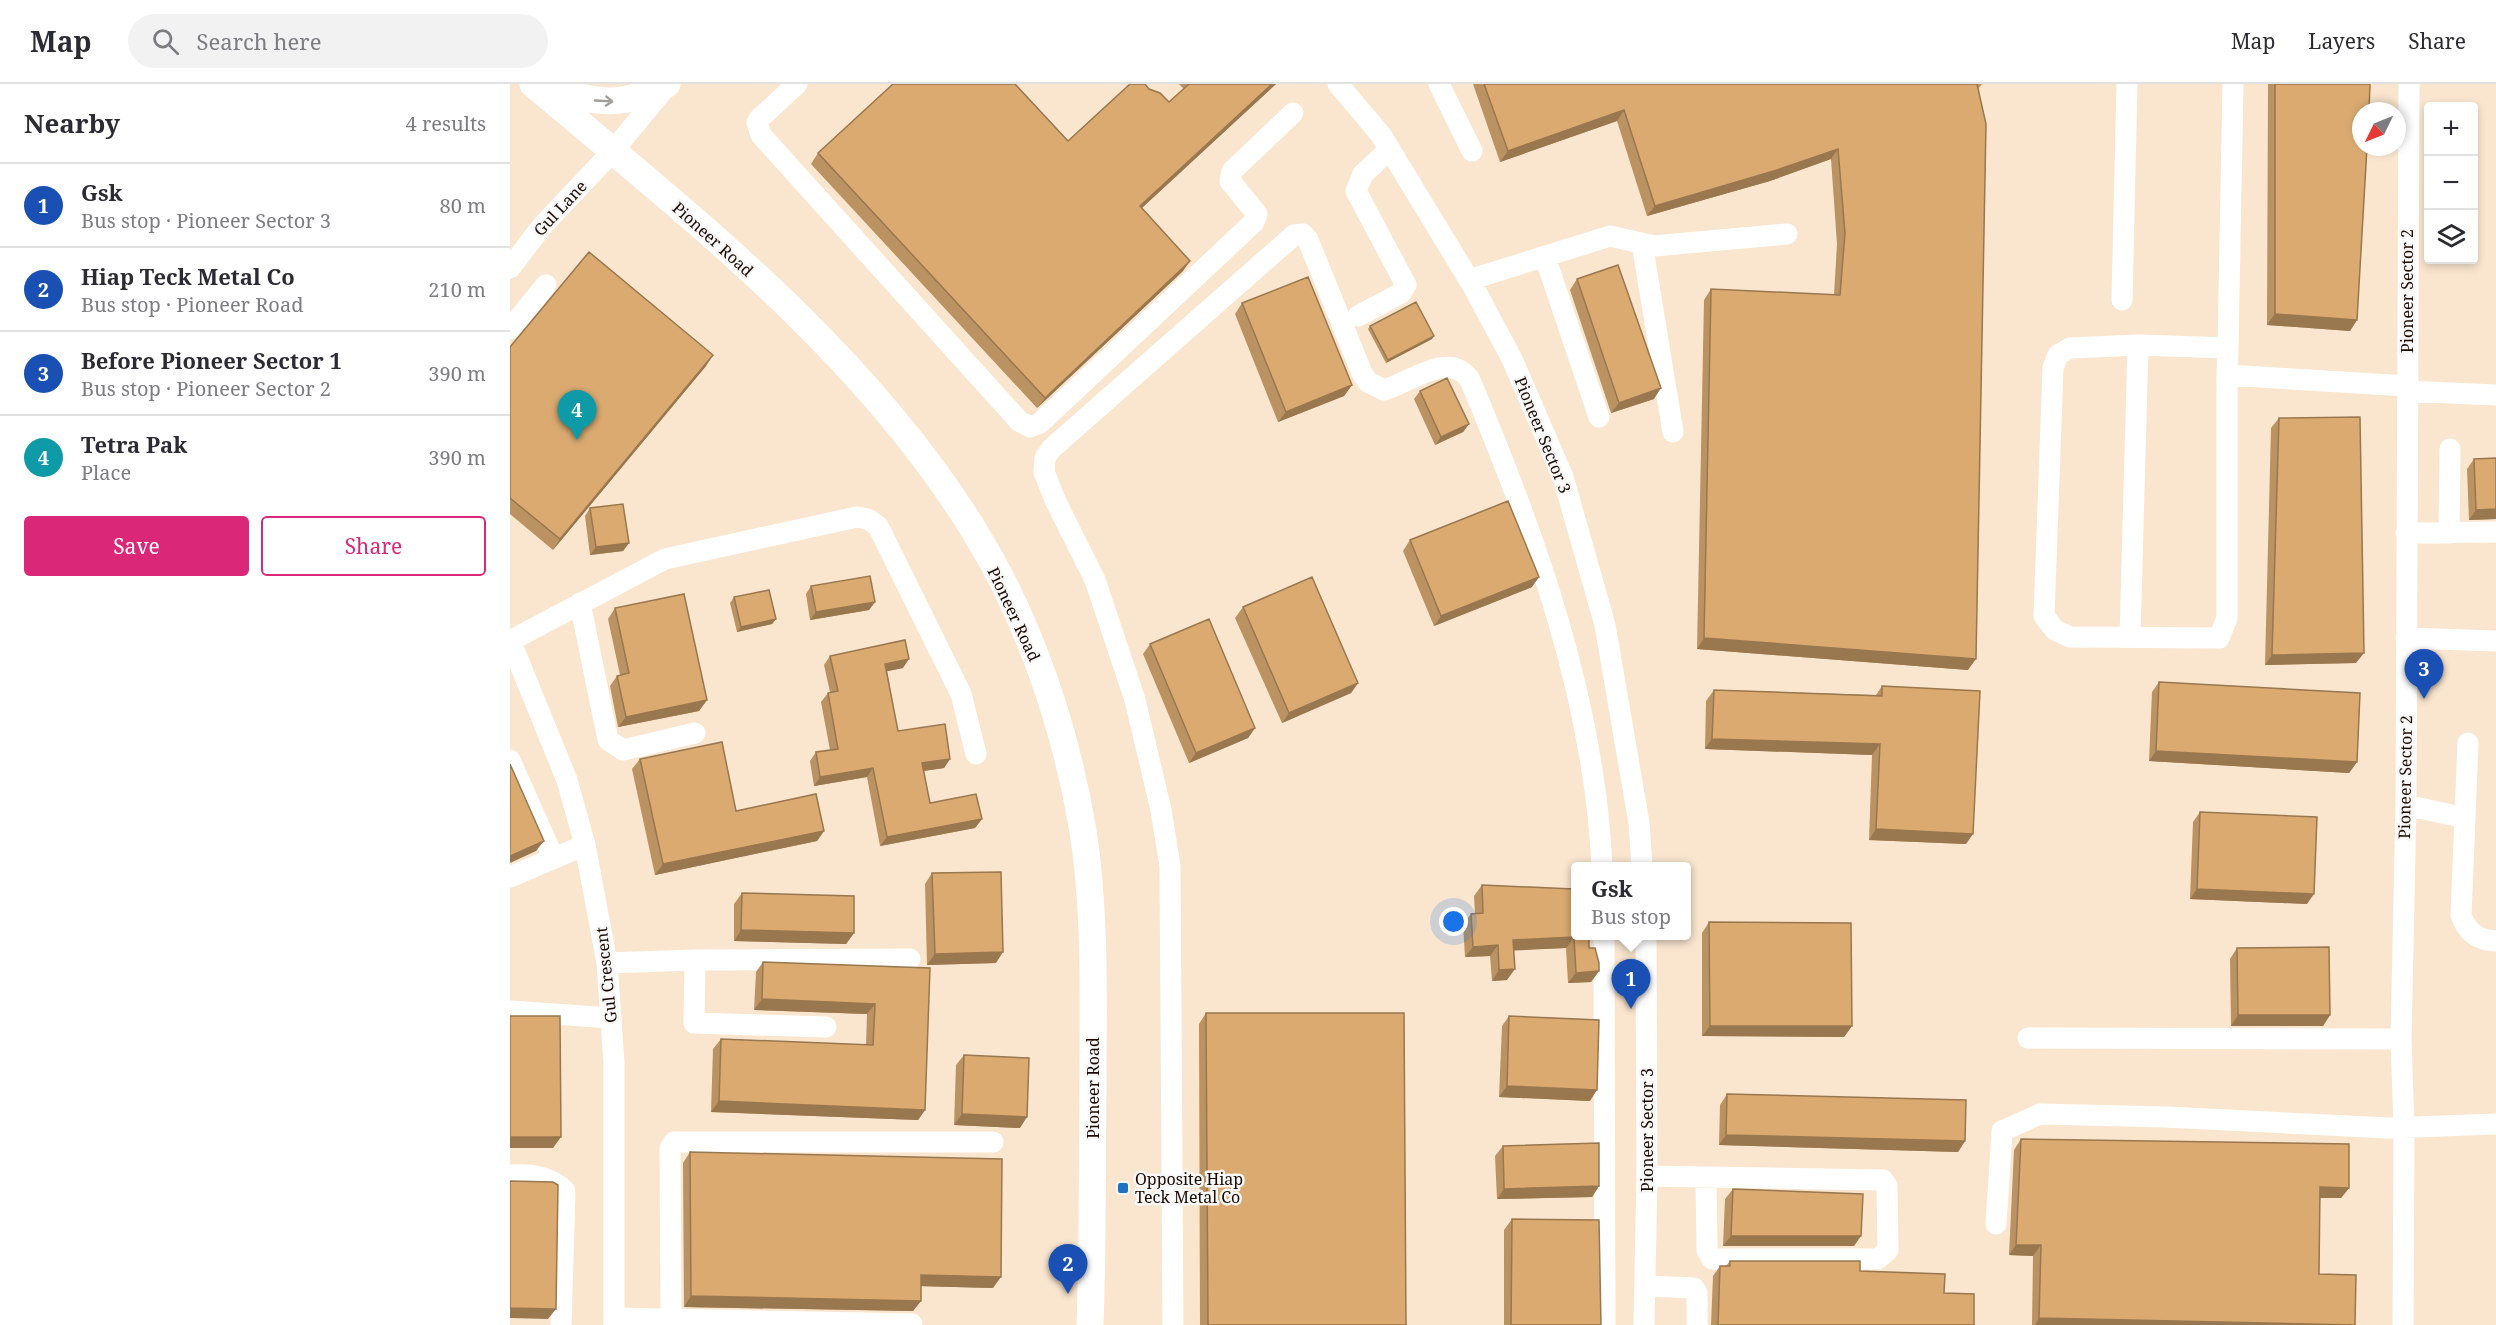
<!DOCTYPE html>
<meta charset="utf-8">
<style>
body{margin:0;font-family:"Noto Serif",serif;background:#f2f2f3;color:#2b2b33}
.controls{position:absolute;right:18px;top:18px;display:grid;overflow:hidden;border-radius:6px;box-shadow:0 3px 9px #0003}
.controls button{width:54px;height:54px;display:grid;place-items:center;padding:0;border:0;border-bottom:2px solid #e1e1e2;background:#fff;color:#2b2b33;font:30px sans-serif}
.compass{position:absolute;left:1842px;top:18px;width:54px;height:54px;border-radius:50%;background:#fff;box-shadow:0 3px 9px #0003;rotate:227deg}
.you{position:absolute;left:944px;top:838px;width:21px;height:21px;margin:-15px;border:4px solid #fff;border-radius:50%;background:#1a73e8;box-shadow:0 0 0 9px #1a73e833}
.badge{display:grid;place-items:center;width:39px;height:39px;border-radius:50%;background:#db2777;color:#fff;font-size:20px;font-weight:700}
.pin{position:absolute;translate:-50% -50px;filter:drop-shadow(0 2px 3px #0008)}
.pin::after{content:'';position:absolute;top:32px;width:21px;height:18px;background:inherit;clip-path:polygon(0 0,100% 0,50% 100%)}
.popup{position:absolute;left:1061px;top:778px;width:120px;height:78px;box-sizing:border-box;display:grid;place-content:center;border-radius:6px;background:#fff;filter:drop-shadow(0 2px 4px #0005);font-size:20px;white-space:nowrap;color:#7c7c81}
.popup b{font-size:22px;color:#2b2b33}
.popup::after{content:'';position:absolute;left:50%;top:100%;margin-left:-12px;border:12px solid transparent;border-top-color:#fff}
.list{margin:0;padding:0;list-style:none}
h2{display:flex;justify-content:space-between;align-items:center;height:78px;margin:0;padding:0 24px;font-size:26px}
h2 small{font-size:20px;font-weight:400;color:#7c7c81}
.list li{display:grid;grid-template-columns:39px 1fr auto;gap:18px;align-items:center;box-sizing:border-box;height:84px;padding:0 24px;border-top:2px solid #e1e1e2}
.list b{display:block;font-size:22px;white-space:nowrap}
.list p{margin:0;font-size:20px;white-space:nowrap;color:#7c7c81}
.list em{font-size:20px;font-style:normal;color:#7c7c81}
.actions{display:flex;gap:12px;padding:18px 24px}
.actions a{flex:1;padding:14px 0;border:2px solid #db2777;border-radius:6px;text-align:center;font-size:21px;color:#db2777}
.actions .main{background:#db2777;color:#fff}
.icon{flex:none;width:33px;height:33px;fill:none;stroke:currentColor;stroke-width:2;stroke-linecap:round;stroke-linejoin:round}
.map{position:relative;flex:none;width:1986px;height:1241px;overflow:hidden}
header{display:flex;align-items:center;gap:36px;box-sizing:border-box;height:84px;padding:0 30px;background:#fff;border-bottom:2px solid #e1e1e2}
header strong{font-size:28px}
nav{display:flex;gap:33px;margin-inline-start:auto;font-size:21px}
.search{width:420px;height:54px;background:#f2f2f3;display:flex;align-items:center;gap:15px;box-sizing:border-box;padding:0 21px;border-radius:33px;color:#7c7c81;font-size:22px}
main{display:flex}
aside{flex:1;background:#fff}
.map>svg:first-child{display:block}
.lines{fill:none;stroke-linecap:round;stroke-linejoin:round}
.minor{stroke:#fff;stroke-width:21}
.major{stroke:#fff;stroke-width:27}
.wall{fill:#bb9261}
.shaded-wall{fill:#99774f}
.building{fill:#daaa71;stroke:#99774f;stroke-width:1.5}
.oneway{stroke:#a39d99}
.poi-dot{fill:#1e74c2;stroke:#f7f7f7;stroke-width:2}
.labels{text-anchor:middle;stroke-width:5;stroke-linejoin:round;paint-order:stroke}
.street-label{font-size:16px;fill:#1a0900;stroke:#f7f7f7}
.poi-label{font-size:16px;fill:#1a0900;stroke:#f7f7f7;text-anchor:start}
</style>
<header>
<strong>Map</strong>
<div class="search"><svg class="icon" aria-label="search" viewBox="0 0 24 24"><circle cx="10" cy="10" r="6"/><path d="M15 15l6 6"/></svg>Search here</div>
<nav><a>Map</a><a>Layers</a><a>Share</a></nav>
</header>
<main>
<aside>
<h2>Nearby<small>4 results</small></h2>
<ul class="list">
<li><span class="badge" style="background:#1a4fb4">1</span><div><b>Gsk</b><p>Bus stop · Pioneer Sector 3</p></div><em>80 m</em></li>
<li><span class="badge" style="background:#1a4fb4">2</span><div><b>Hiap Teck Metal Co</b><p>Bus stop · Pioneer Road</p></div><em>210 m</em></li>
<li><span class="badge" style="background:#1a4fb4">3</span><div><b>Before Pioneer Sector 1</b><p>Bus stop · Pioneer Sector 2</p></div><em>390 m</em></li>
<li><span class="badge" style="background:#0f9aa8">4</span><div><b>Tetra Pak</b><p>Place</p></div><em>390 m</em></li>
</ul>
<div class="actions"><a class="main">Save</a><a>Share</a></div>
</aside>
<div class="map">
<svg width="1986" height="1241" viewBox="0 0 1986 1241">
<rect width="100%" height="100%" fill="#fae6cf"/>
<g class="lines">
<path class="minor" d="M287,0l-37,34 -3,5 4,12 258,286 11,6 10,-4 214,-201 3,-8 -27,-33 2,-10 61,-58
M828,0l43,51 93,153 38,71 51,118 42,148 34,198 3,43
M929,0l33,67
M1132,159l31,189
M1035,173l54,160
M0,184l33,-43 70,-74 55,-67
M959,196l141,-44 44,10 133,-12
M1612,216l5,-216
M848,232l43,-23 5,-8 -50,-94 7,-17 27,-25
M0,245l36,-44
M1718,264l-90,-3 -68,3 -12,7 -5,13 -9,248 11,14 15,7 149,1 8,-20v-243l1,-27 5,-264
M1717,291l180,11
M1897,307l89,4
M1896,449l90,-1
M1939,449l1,-84
M70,519l28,137 15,10 72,-17
M1620,553l8,-292
M1896,554l90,3
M0,556l57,140 18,65 22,118 7,100v262
M0,557l155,-82 192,-42 11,2 10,7 83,168 15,60
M1958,659l-7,172c6,17 16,25 35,26
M0,676l43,97
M1896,721l59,13
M0,793l75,-32
M1094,852l1,389
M185,876l-1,63 132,4
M97,879l88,-3 215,-1
M0,927l101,7
M1518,954l373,1
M0,1091c21,-1 41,1 55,16l-4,134
M1137,1092l236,4 4,6 1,64 -10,9h-166l-5,-9 -1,-73
M1486,1140l6,-93 38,-17 126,3 222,11 108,-4
M1136,1202l48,2 3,5v32
M104,1234l298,6
M161,1234l-1,-170 4,-6h319
M663,1241l-3,-459 -9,-56 -26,-110 -40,-120 -39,-78 -12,-30 1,-14 6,-9 243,-214 9,-1 5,6 54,133 6,9 16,8c26,-7 66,-41 86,-10 65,154 124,318 132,486
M1134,1241l3,-149 -1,-240
M1893,1241l1,-198 -3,-88 5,-234 3,-721"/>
<path class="major" d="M23,0c160,135 331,267 442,448 55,89 91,197 108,299 13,84 10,169 10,254 -1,80 0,160 -3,240
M39,0c40,22 78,23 118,0"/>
</g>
<path class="wall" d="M669,0h97l-134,124 41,63 -146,137 -226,-244 7,-11 250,-12 81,-52 20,13 15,-13z
M963,0h509l-4,5 -10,581 -271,-21 7,-349 7,-11 123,6 3,-51 -6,-85 -61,22 -123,35 -30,-95 -117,41z
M1758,0h102l-13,236 -7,11 -83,-6z
M1067,195l77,120 -43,14 -41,-123z
M732,219l110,82 -8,11 -66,26 -43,-108z
M860,242l62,13 -46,24 -18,-34z
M0,263l196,19 -153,184 -43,-36z
M910,307l49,33 -6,8 -28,13 -21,-46z
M1769,334l77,245 -91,2 6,-237z
M1964,375l22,60 -27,1 -2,-51z
M80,424l39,35 -6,8 -33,4 -5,-39z
M900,456l122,47 -98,39 -31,-75z
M301,502l64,16 -6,8 -59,10 -4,-26z
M224,513l42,22 -4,5 -35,8 -7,-29z
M733,523l115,76 -7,10 -69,30 -47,-105z
M105,524l92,92 -8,11 -81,16 -8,-41 7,-10 3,-1 -12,-56z
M640,560l105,84 -7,10 -59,25 -46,-109z
M320,572l73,12 -16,3 11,60 52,28 -6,9 -20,3 6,32 52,16 -7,9 -95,18 -13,-69 -53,9 -4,-25 6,-9 14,-2 -9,-48 7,-9 2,-1 -6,-27z
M1649,598l198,80 -8,11 -200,-12 3,-69z
M1372,602l84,158 -97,-4 3,-85 -167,-6 1,-48 8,-11 162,5z
M130,675l96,52 88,20 -7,10 -162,34 -23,-106z
M1690,728l107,92 -117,-5 3,-77z
M422,789l64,90 -69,2 -2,-81z
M972,801l92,24 25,62 -8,11 -23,1 -2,-35 -52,2 -7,30 -15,1 -2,-25 -25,1 -2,-33 8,-10h4l-1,-18z
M232,809l112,40 -8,11 -112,-3v-37z
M1199,838l143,104 -8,11 -142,-1v-103z
M1727,864l93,67 -7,11h-92l-1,-67z
M253,878l167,6 -5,142 -7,10 -207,-8 2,-63 8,-10 145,6 1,-31 -113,-4 2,-38z
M696,929l200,312h-206l-1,-301z
M999,932l81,85 -91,-4 3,-71z
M454,971l56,73 -66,-3 2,-60z
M1217,1010l238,47 -7,11 -239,-7 1,-40z
M1511,1055l328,49 -8,10h-22v76l36,51h-323l1,-69 -24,-1 5,-105z
M993,1062l96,40 -7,11 -95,2 -2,-43z
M180,1068l303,136 -72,-2v15l-8,10 -229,-4 -1,-144z
M1223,1105l121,57h-131l2,-47z
M1002,1135l89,106h-97v-95z
M1220,1177l130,10 84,22 30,32h-263l2,-49 7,-10h6z"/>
<path class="shaded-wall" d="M762,0h4l-144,133 8,-11z
M1114,26l-7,11 -117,41 8,-11z
M1328,65l-7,10 -61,22 -123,35 8,-10z
M680,177l-7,10 -146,137 8,-10z
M1765,230l82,6 -7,11 -83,-6z
M924,252l-2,3 -46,24 2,-3z
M203,271l-7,11 -153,184 7,-11z
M842,301l-8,11 -66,26 8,-10z
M1151,304l-7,11 -43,14 8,-10z
M959,340l-6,8 -28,13 6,-8z
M1986,425v10l-27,1 7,-10z
M119,459l-6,8 -33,4 6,-8z
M1029,493l-7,10 -98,39 7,-10z
M365,518l-6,8 -59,10 6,-8z
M266,535l-4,5 -35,8 4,-5z
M1194,554l272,21 -8,11 -271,-21z
M1854,569l-8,10 -91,2 7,-10z
M399,575l-6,9 -24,5 6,-9z
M848,599l-7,10 -69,30 7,-10z
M197,616l-8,11 -81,16 8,-10z
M745,644l-7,10 -59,25 7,-10z
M1202,655l168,5 -8,11 -167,-6z
M1646,667l201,11 -8,11 -200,-12z
M440,675l-6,9 -28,4 6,-9z
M363,684l-6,9 -53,9 6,-9z
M472,735l-7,9 -95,18 7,-9z
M1366,745l97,5 -7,10 -97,-4z
M314,747l-7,10 -162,34 8,-11z
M34,757l-8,10 -26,12v-7z
M1687,805l117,5 -7,10 -117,-5z
M231,846l113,3 -8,11 -112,-3z
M1064,853l-8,11 -60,3 7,-11z
M988,861l-8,11 -25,1 8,-10z
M493,868l-7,11 -69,2 8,-11z
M1005,885l-8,11 -15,1 7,-11z
M1089,887l-8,11 -23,1 8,-10z
M252,915l113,5 -8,10 -113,-4z
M1728,931h92l-7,11h-92z
M1200,942h142l-8,11 -142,-1z
M997,1002l90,4 -7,11 -91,-4z
M209,1017l206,9 -7,10 -207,-8z
M452,1030l65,3 -7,11 -66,-3z
M1216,1051l239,6 -7,11 -239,-7z
M0,1053h51l-8,11h-43z
M1089,1102l-7,11 -95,2 7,-10z
M1810,1103l29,1 -8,10h-29z
M1221,1152h130l-7,10h-131z
M1506,1161h25l-8,11 -24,-1z
M411,1191l80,2 -8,11 -80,-2z
M181,1212l230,5 -8,10 -229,-4z
M0,1224l46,1 -8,10 -38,-1z
M1529,1234l315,7h-319z"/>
<path class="building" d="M383,0h122l53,57 62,-57h15l4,5 11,4 9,9 20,-18h83l-132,122 50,55 -145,137 -227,-245z
M974,0h493l9,40 -10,535 -272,-21 7,-349 129,6 5,-62 -7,-84 -61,21 -122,36 -31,-96 -116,41z
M1765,0h95l-1,27h-8v36h6l-10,173 -82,-6z
M79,168l124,103 -153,184 -50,-41v-151z
M1108,181l43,123 -42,15 -42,-124z
M798,193l44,108 -66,27 -44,-109z
M906,218l18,34 -46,24 -18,-34z
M937,294l22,46 -28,13 -21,-46z
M1850,333l4,236 -92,2 7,-237z
M1986,374v51l-20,1 -2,-51z
M998,417l31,76 -98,39 -31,-76z
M113,420l6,39 -33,4 -6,-39z
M360,492l5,26 -59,10 -5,-26z
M802,493l46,106 -69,30 -46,-106z
M259,506l7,29 -35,8 -7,-30z
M174,510l23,106 -81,17 -9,-41 12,-3 -14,-65z
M699,535l46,109 -59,25 -46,-109z
M395,556l4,19 -24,5 13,67 47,-7 5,35 -28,4 8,40 46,-9 6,25 -95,18 -14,-69 -53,9 -4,-25 22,-3 -10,-56 10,-2 -8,-35z
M1649,598l201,11 -3,69 -201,-11z
M1372,602l98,5 -7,143 -97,-5 4,-85 -168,-5 2,-49 168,6z
M212,658l14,69 80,-17 8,37 -161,33 -23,-105z
M0,680l34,77 -34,15z
M1690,728l117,5 -3,77 -117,-5z
M491,788l2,80 -68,2 -3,-81z
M972,801l91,4 1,20h1v27h14v12h6l4,15v8l-23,2 -2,-36 -61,3 2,29 -16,1 -1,-25 -25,2 -2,-33 12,-1z
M232,809l112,3v37l-113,-3z
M1199,838l142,1 1,103h-142z
M1819,863l1,68h-92l-1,-67z
M253,878l167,6 -5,142 -206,-9 2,-62 152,6 2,-41 -113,-5z
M696,929h198l2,312h-198z
M0,932h50l1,121h-51z
M999,932l90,4 -2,70 -90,-4z
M454,971l65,3 -2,59 -65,-3z
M1217,1010l239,6 -1,41 -239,-6z
M1511,1055l328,5v44l-29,-1 -1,87 37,1 -1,50 -316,-7 2,-73h-25z
M1089,1059v43l-95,3 -1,-43z
M180,1068l312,7 -1,118 -80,-2v26l-230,-5z
M0,1097l43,1 5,3 -2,124 -46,-1z
M1223,1105l130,5 -2,42h-130z
M1002,1135l87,1 2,105h-90z
M1220,1177h130v10l85,3 -1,19 30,1v31h-256l2,-59h10z"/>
<defs><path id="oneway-shaft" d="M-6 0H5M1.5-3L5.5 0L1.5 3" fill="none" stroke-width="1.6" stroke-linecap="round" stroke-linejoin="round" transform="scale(1.5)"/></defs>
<use class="oneway" href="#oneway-shaft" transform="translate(94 17) rotate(3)"/>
<rect class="poi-dot" x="607" y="1098" width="12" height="12" rx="3"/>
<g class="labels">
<g class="street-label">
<text transform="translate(50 124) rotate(-47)" y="6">Gul Lane</text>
<text transform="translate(203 155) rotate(42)" y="6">Pioneer Road</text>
<text transform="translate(1897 207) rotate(-90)" y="6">Pioneer Sector 2</text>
<text transform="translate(1033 351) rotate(68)" y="6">Pioneer Sector 3</text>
<text transform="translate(504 530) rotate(65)" y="6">Pioneer Road</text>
<text transform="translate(1895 693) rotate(-89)" y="6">Pioneer Sector 2</text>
<text transform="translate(96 891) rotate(-96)" y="6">Gul Crescent</text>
<text transform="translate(583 1004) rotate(-90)" y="6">Pioneer Road</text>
<text transform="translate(1137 1046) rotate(-90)" y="6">Pioneer Sector 3</text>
</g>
<g class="poi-label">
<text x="625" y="1101">Opposite Hiap<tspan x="625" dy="18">Teck Metal Co</tspan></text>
</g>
</g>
</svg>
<div class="controls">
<button>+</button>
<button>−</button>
<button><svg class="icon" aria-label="layers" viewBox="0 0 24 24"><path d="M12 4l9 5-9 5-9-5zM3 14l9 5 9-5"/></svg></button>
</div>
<svg class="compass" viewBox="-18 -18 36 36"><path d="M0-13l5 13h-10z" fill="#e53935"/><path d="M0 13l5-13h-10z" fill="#7c7c81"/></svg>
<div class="you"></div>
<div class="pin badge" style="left:1121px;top:925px;background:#1a4fb4">1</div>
<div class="popup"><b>Gsk</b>Bus stop</div>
<div class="pin badge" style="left:558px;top:1210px;background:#1a4fb4">2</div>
<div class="pin badge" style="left:1914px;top:615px;background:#1a4fb4">3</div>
<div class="pin badge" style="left:67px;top:356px;background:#0f9aa8">4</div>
</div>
</main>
